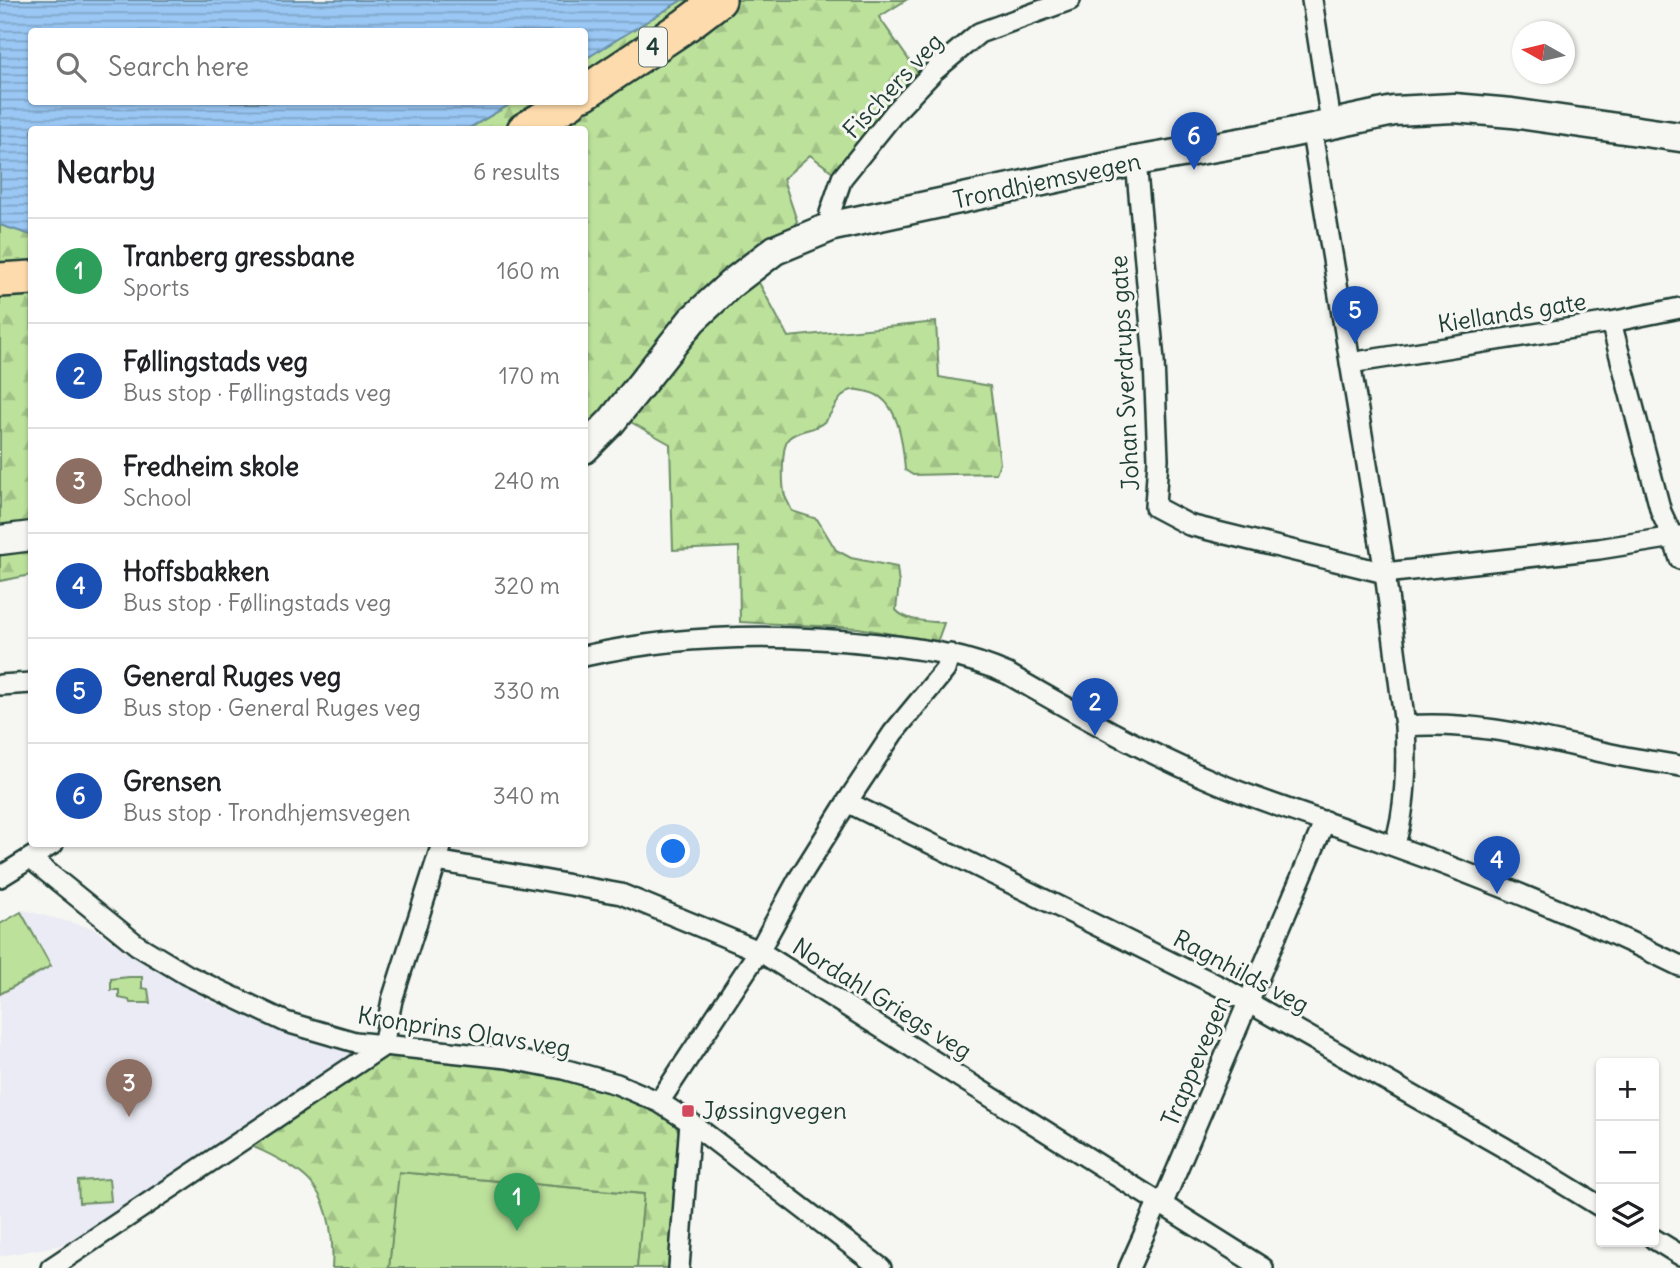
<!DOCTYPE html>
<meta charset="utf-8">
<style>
body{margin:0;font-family:Delius,sans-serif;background:#f6f6f6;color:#202124}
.controls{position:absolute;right:21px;bottom:21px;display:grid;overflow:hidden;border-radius:7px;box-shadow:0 2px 5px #0004}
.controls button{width:63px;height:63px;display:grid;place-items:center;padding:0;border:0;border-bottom:2px solid #e0e0e0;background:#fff;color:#202124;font:35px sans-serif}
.compass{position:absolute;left:1512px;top:21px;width:63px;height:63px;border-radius:50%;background:#fff;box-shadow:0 2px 5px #0004;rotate:278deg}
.you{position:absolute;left:674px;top:852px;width:24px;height:24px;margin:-18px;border:5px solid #fff;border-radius:50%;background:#1a73e8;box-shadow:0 0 0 10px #1a73e833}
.badge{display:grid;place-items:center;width:46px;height:46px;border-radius:50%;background:#1a73e8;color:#fff;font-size:23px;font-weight:700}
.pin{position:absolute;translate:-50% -58px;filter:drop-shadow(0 2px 4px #0008)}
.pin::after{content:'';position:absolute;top:37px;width:24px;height:21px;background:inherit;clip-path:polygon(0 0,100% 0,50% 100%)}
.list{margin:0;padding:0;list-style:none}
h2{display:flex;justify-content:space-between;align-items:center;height:91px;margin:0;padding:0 28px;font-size:30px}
h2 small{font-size:23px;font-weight:400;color:#757577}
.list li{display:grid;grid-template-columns:46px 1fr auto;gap:21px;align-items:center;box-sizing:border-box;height:105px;padding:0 28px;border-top:2px solid #e0e0e0}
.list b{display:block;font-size:26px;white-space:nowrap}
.list p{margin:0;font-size:23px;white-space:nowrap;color:#757577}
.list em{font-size:23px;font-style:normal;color:#757577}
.icon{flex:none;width:38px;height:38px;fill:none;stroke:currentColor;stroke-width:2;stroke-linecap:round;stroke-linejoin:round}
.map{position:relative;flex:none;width:1680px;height:1268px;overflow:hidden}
.search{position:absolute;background:#fff;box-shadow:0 2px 5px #0004;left:28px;top:28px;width:560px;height:77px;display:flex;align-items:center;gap:18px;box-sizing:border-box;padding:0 24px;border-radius:7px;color:#757577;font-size:26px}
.panel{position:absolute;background:#fff;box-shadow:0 2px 5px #0004;left:28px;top:126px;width:560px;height:721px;border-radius:7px}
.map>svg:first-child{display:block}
.built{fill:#eaebf4}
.green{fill:#bce19b;stroke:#6e8f68;stroke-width:2}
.forest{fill:url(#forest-firs);stroke:#6e8f68;stroke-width:2}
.water{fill:url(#water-rules);stroke:#6990a7;stroke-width:2}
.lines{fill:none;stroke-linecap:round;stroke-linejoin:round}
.minor-casing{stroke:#1f3d34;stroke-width:24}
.secondary-casing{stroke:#1f3d34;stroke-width:33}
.trunk-casing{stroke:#1f3d34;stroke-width:38}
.minor{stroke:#f6f6f2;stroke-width:19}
.secondary{stroke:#f6f6f2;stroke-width:28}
.trunk{stroke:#fedbac;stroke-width:33}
.poi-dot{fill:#d1495b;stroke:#f6f6f2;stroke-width:2.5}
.labels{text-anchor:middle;stroke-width:6;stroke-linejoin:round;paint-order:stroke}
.shield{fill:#f6f6f2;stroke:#60746d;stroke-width:2}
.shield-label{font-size:23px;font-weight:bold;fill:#1f3d34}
.street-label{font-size:24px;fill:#1f3d34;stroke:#f6f6f2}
.poi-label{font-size:24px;fill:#1f3d34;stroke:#f6f6f2;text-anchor:start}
</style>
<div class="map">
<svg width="1680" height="1268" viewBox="0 0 1680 1268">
<defs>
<pattern id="forest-firs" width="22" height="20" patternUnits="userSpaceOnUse" patternTransform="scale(1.75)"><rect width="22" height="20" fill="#bce19b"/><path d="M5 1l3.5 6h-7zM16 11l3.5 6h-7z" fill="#a1c286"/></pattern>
<pattern id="water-rules" width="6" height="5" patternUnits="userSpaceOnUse" patternTransform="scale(1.75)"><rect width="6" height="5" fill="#9ac7f4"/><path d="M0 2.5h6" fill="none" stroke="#7da3c6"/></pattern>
</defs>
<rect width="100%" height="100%" fill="#f6f6f2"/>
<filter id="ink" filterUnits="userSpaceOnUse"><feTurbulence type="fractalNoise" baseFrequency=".0143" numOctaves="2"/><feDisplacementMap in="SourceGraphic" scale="14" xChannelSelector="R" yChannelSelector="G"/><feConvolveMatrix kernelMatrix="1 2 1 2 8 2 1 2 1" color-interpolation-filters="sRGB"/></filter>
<g filter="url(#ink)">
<path class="built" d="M23,910l69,18 56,37 64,37 54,22 85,29 -278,190 -73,13v-333z"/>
<path class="green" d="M21,912l30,54 -51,28v-70z
M129,977h13v11l6,1 2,14h-20l-1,-3 -10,-2v-8h-8v-11z
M398,1172l246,22 -7,74h-248z
M109,1179l2,22 -32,2 -1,-22z"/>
<path class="forest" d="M682,0h224l-27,17 41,59 -75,105 -35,-26 -27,24 14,42 -41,56 32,60 148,-15 3,55 51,9 10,77 -4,10 -83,2 -8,-5c-2,-26 -6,-72 -37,-78 -8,-2 -14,-4 -21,0 -12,8 -14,22 -23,30 -9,9 -26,7 -35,16 -8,7 -7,48 -4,58 2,5 5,10 7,15l25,8 19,31 15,8 46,9 2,17 -3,26c10,12 33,11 48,13l-7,19 -79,-14 -118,-6 -1,-75 -66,3 -3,-106 -52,-29 -33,14 -1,-299h-117l47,-28h70l1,-43z
M0,225l32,10 -1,340 -31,6z
M368,1054l157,10 132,32 32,52 -6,120h-46l7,-74 -245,-22 -10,96h-57c2,-26 -2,-59 -17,-80 -12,-19 -55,-40 -76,-46z"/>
<path class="water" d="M0,0h682l-97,59 -1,-27h-552v70h482l-47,27 -435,1 -1,105 -31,-10z"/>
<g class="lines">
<defs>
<path id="minor" d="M1312,0l19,122
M1311,127l74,446 20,153c2,36 1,86 -11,120
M1136,161l18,200 4,98 -3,48 34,18 196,48 214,-24 81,-13
M833,226l-3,-13 12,-35 54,-67 38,-40 45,-38 91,-33
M1611,322l50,190 12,26 7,21
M1350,363l261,-41 69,-14
M584,656c97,-22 196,-23 294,-12 45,5 88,11 130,30 69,40 138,79 212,110 56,23 114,40 171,61 98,35 195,74 289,121
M0,685l32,-2
M1405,726c70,-6 138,13 206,28 23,5 46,8 69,12
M847,802l376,186 282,160 96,59
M31,859l106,86 50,30 99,47 69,20 152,16 56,11 54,15 42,18 31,20 191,146
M437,861l184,33 138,57 504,317
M0,877l53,-33
M383,1046l9,-46 50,-156
M659,1102l100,-151 39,-71 49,-78 46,-69 52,-63 5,-16
M1162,1205l163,-384
M1654,1239l26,16
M51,1268l332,-222
M679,1268l11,-146
M1129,1268l29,-65"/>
<path id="secondary" d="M584,449l27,-27 81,-102 40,-37 43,-33 58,-24 303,-65 125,-22 133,-28 60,-3 58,5 168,24
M0,540l32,-4"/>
<path id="trunk" d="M584,93l102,-68 33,-25
M524,130l46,-28
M0,280l32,-2"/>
</defs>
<use href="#minor" class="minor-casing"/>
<use href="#secondary" class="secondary-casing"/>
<use href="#trunk" class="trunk-casing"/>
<use href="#minor" class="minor"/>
<use href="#secondary" class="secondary"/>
<use href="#trunk" class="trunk"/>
</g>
</g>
<rect class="poi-dot" x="681" y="1104" width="14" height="14" rx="3.5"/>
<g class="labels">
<rect class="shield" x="639" y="27.5" width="28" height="39" rx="5"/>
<g class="shield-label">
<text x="653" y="55">4</text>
</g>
<g class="street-label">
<text transform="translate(893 86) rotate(-47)" y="8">Fischers veg</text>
<text transform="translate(1047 181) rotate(-12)" y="8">Trondhjemsvegen</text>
<text transform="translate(1512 313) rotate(-9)" y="8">Kiellands gate</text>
<text transform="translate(1125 373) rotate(-93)" y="8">Johan Sverdrups gate</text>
<text transform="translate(1241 972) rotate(28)" y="8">Ragnhilds veg</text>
<text transform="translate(882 999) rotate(32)" y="8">Nordahl Griegs veg</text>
<text transform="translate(464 1032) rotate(9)" y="8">Kronprins Olavs veg</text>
<text transform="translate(1196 1061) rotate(-67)" y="8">Trappevegen</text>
</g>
<g class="poi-label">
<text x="702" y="1119">Jøssingvegen</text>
</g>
</g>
</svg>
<div class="controls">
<button>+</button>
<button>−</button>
<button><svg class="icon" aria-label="layers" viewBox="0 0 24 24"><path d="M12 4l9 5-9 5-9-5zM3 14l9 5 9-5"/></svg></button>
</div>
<svg class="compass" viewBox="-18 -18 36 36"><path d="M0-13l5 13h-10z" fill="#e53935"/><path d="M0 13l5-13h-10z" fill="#757577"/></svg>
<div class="you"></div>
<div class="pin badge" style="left:517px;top:1231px;background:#2e9e5b">1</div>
<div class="pin badge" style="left:1095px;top:736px;background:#1a4fb4">2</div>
<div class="pin badge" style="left:129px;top:1117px;background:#8d6e63">3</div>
<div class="pin badge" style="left:1497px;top:894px;background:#1a4fb4">4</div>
<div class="pin badge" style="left:1355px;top:344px;background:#1a4fb4">5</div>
<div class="pin badge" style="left:1194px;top:170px;background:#1a4fb4">6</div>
<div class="search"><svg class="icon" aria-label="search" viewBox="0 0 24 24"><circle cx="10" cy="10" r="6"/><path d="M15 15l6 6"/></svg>Search here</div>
<section class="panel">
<h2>Nearby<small>6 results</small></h2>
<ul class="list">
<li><span class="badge" style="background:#2e9e5b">1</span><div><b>Tranberg gressbane</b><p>Sports</p></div><em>160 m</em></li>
<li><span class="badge" style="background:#1a4fb4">2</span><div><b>Føllingstads veg</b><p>Bus stop · Føllingstads veg</p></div><em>170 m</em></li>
<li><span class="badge" style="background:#8d6e63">3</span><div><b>Fredheim skole</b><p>School</p></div><em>240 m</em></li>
<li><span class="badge" style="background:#1a4fb4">4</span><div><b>Hoffsbakken</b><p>Bus stop · Føllingstads veg</p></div><em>320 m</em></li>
<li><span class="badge" style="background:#1a4fb4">5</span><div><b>General Ruges veg</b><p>Bus stop · General Ruges veg</p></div><em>330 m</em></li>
<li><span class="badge" style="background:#1a4fb4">6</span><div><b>Grensen</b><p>Bus stop · Trondhjemsvegen</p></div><em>340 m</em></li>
</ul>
</section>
</div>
